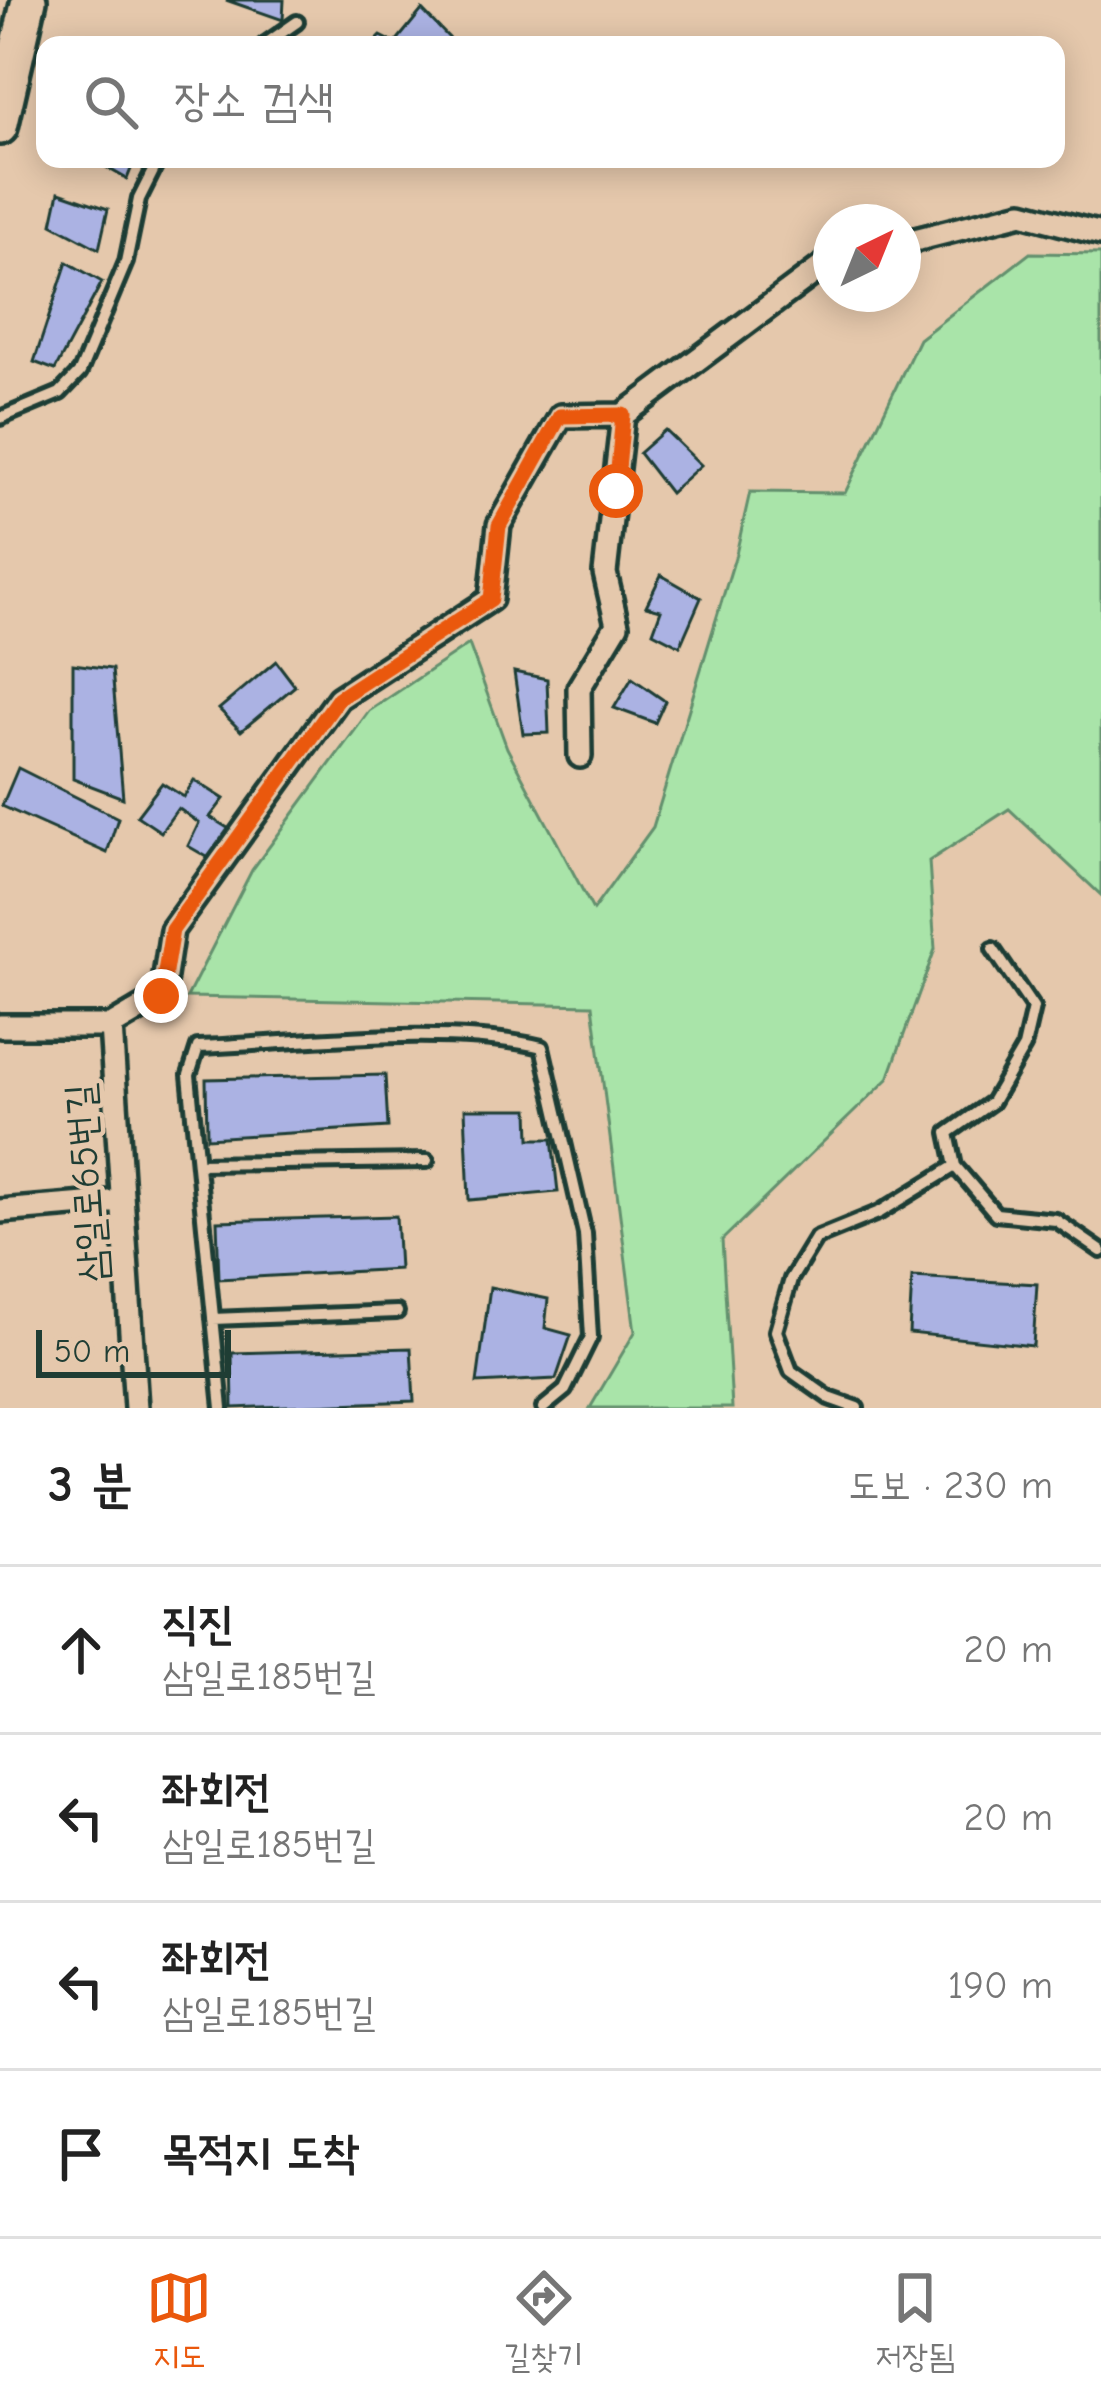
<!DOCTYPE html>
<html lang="ko">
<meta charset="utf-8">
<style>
body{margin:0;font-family:"Comic Neue","Poor Story",sans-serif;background:#f2f2f2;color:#222}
.compass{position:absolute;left:813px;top:204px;width:108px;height:108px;border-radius:50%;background:#fff;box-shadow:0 6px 30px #0003;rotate:43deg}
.scale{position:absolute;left:36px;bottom:30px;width:195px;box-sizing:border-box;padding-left:12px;border:6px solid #1f3d34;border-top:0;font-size:33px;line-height:42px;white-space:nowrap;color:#1f3d34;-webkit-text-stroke:9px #e5c8ac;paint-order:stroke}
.stop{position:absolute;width:36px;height:36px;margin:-27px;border:9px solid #ea580c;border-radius:50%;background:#fff}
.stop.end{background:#ea580c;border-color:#fff;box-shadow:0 3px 12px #0008}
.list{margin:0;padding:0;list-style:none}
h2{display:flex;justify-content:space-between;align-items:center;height:156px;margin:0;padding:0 48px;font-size:51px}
h2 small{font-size:39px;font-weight:400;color:#767676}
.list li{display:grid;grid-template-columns:78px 1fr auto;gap:36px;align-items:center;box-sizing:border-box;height:168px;padding:0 48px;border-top:3px solid #e0e0e0}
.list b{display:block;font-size:45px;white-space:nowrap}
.list p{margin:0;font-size:39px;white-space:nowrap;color:#767676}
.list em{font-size:39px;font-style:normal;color:#767676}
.icon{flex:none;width:66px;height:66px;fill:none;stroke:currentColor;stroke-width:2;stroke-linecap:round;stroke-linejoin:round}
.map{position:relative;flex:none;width:1101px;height:1408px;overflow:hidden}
.search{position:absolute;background:#fff;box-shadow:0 6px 30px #0003;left:36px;right:36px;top:36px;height:132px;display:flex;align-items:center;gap:30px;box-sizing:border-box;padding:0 42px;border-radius:24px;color:#767676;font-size:45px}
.sheet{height:828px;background:#fff}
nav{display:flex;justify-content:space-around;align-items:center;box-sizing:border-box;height:168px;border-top:3px solid #e0e0e0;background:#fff;font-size:33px;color:#767676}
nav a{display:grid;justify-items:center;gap:6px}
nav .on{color:#ea580c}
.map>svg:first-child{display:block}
.green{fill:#a9e4a9;stroke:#64906e;stroke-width:3}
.building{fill:#abb2e3;stroke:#1f3d34;stroke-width:3}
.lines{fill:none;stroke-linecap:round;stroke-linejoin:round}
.lane-casing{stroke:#1f3d34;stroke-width:20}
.street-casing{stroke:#1f3d34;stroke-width:30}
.secondary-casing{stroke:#1f3d34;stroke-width:42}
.lane{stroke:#e5c8ac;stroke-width:10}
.street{stroke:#e5c8ac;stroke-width:21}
.secondary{stroke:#e5c8ac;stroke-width:33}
.route{stroke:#ea580c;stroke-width:15}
.labels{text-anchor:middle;stroke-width:9;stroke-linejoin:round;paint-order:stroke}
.street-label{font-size:39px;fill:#1f3d34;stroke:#e5c8ac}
</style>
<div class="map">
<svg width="1101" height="1408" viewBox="0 0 1101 1408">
<rect width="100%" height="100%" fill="#e5c8ac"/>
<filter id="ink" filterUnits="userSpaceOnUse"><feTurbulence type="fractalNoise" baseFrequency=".00833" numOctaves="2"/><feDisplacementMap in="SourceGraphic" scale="24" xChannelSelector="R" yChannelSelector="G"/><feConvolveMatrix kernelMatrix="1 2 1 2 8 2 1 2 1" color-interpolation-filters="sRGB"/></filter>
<g filter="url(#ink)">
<path class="green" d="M1030,253l71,1v641l-92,-86 -80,52 6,88 -47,130 -166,161 10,168h-142l45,-76 -42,-327 -406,-8 65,-127 117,-159 100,-67 38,104 86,162 60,-83 83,-273 14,-62 95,1 74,-154z"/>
<path class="building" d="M226,0h58l-1,20z
M422,10l30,31 -4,4h-76l9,-9 14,7z
M92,159h43l-8,20z
M59,192l49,17 -9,40 -47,-25z
M67,262l35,20 -47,88 -21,-8z
M665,430l36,35 -31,28 -31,-40z
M661,575l40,23 -21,48 -27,-14 8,-22 -15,-4z
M276,661l19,25 -54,45 -22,-22z
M73,664l39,5 11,129 -50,-19z
M514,672l33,7 2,54 -26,1z
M632,678l33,23 -10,22 -41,-15z
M18,768l100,50 -11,35 -105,-47z
M194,780l30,19 -14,18 21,13 -17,31 -26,-15 11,-23 -21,-15 -17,24 -24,-16 25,-33 22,14z
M385,1075l3,52 -181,11 -1,-59z
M465,1109h64l1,30h22l6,53 -89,8z
M396,1216l3,53 -180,10 -2,-58z
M912,1277l125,7 -4,62 -124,-13z
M490,1287l58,12 -3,29 26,7 -15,44 -79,4z
M411,1348l3,53 -181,7 -1,-55z"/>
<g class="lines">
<defs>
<path id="lane" d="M264,45l33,-23
M0,418l60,-25 20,-21 46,-110 13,-63 20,-40
M993,949l40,59 -9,39 -32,55 -44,31 7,33 41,48 60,6 45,31
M198,1164l229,-3
M213,1319l184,-7
M222,1408l-33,-333 9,-28c103,-4 246,-23 344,0l43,187 6,103 -26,53 -22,18
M857,1408l-28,-10 -38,-27 -15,-40 15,-52 25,-41 64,-26 75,-46"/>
<path id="street" d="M903,243l119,-30 79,21
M580,756l-1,-68 38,-63 -12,-52 18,-158
M0,1026h111
M111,1026l51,-30 10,-66 167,-232 152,-99 8,-74 62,-109 62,-1 208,-155
M111,1026l25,382
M0,1211l122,-10"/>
<path id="secondary" d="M0,127l29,-127"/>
</defs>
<use href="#lane" class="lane-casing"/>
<use href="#street" class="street-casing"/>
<use href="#secondary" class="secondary-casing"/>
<use href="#lane" class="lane"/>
<use href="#street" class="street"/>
<use href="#secondary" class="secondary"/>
</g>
</g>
<g class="lines" filter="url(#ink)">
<path class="route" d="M161,996l11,-66 167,-232 152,-99 8,-73 61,-110 63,-1 -7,76"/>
</g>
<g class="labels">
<g class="street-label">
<text transform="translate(85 1183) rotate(-94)" y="14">삼일로65번길</text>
</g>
</g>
</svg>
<svg class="compass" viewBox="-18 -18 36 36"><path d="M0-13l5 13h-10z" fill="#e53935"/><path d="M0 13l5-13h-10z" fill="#767676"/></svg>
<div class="scale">50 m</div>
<div class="stop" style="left:616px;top:491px"></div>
<div class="stop end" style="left:161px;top:996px"></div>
<div class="search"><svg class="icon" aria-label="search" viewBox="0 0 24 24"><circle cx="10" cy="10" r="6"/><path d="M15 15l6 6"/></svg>장소 검색</div>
</div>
<section class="sheet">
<h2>3 분<small>도보 · 230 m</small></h2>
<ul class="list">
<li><svg class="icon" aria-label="ahead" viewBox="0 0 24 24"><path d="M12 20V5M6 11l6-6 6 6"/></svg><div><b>직진</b><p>삼일로185번길</p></div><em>20 m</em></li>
<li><svg class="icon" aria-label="left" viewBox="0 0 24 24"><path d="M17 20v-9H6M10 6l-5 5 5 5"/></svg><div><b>좌회전</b><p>삼일로185번길</p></div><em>20 m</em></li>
<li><svg class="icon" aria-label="left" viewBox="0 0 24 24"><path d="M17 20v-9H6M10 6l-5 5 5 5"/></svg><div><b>좌회전</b><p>삼일로185번길</p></div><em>190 m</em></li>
<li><svg class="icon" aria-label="arrive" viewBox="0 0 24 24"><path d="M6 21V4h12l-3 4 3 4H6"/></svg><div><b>목적지 도착</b></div></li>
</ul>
</section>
<nav>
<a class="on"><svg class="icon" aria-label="map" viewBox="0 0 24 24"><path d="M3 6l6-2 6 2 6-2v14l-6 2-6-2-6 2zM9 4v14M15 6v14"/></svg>지도</a>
<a><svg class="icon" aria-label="directions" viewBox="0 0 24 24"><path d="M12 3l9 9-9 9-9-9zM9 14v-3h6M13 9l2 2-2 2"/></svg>길찾기</a>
<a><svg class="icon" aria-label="saved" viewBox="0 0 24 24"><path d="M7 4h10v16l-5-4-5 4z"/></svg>저장됨</a>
</nav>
